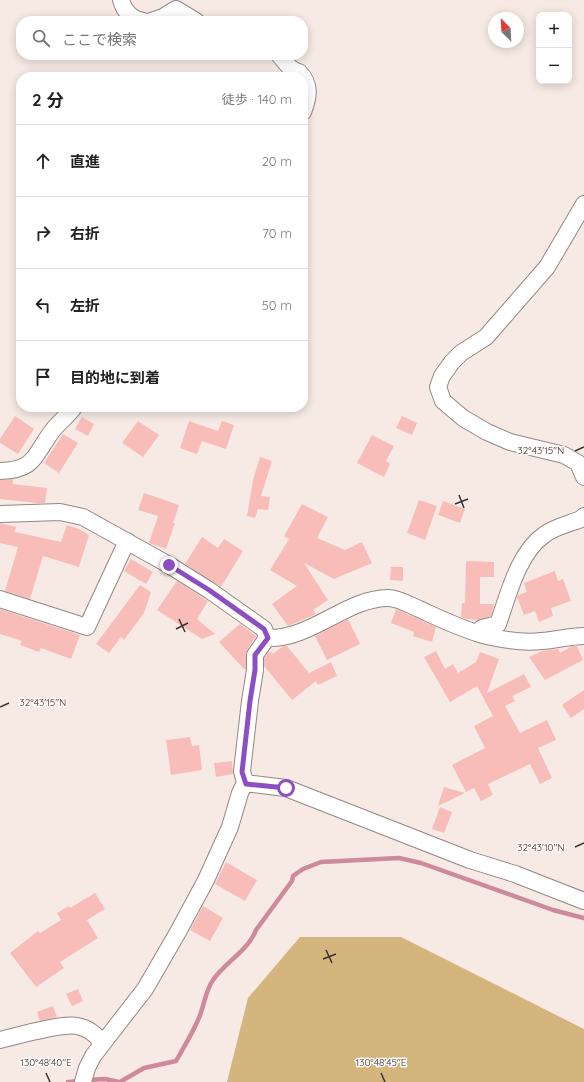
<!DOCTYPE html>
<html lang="ja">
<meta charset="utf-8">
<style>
body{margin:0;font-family:Quicksand,"Noto Sans JP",sans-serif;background:#f2f2f2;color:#222}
.controls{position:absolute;right:12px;top:12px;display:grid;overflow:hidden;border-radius:8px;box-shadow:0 2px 10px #0003}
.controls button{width:36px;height:36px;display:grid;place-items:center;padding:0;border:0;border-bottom:1px solid #e0e0e0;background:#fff;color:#222;font:20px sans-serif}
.compass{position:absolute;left:488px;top:12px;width:36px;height:36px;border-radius:50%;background:#fff;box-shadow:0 2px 10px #0003;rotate:336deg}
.stop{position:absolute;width:12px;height:12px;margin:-9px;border:3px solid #8c4ec3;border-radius:50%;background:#fff}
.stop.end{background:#8c4ec3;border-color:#fff;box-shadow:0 1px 4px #0008}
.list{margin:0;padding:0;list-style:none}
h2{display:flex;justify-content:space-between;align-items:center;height:52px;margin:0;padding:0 16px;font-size:17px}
h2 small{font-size:13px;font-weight:400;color:#767676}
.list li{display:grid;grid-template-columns:26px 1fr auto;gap:12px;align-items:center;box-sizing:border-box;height:72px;padding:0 16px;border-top:1px solid #e0e0e0}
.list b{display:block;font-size:15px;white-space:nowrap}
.list em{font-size:13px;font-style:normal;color:#767676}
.icon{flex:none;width:22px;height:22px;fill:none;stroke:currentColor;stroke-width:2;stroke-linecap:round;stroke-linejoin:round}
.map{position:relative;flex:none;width:584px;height:1082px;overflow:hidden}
.search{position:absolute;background:#fff;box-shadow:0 2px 10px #0003;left:16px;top:16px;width:292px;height:44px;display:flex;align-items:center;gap:10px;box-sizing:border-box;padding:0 14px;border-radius:16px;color:#767676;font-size:15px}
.panel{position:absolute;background:#fff;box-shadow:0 2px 10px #0003;left:16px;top:72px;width:292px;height:340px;border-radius:16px}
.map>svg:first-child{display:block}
.green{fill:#d4b57e}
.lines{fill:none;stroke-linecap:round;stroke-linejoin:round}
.stream{stroke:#ce899a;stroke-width:4.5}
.building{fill:#f8bdb9}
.minor-casing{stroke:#938782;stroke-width:18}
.minor{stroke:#fff;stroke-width:16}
.route{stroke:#8c4ec3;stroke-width:5}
.ticks{fill:none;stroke:#383331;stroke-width:1.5}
.ticks-label{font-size:10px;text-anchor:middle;fill:#383331;stroke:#fff9f7;stroke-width:3;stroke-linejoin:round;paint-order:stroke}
</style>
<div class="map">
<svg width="584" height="1082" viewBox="0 0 584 1082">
<rect width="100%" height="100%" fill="#f7eae5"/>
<path class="green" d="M300,937h101l183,92v53h-357l21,-84z"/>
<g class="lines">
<path class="stream" d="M87,1080l18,-1 14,3
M68,1082l12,-1
M120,1082l24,-14 32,-7c8,-14 16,-27 22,-41 6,-12 7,-29 15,-40 12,-18 35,-29 43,-50l36,-49 1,-5 10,-7 18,-7 78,-4 22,5 132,47 31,8"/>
</g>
<path class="building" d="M15,416l19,13 -16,25 -18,-11v-4z
M402,416l15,7 -5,12 -16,-7z
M82,417l12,7 -6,12 -13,-7z
M138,421l21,14 -16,22 -21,-14z
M189,421l29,10 4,-10 12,4 -8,24 -24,-8 -5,13 -17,-6z
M63,434l15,9 -19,30 -15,-10z
M372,435l22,11 -8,15 4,3 -6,13 -27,-14z
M260,457l12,4 -11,35 9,1 -2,13 -10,-1 -3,9 -8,-2 6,-36z
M13,479v5l34,4 -2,15h-8l-37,-4v-19z
M144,493l35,12 -6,18h2l-9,26 -17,-6 9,-27 -20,-6z
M419,500l18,6 -12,34 -18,-7z
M443,501l22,8 -5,14 -22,-8z
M302,504l26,13 -11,21 28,12 17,-8 10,21 -38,16 -30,-16 24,37 -15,10 3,4 -28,12 -16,-22 25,-18 -27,-16 19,-31 -5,-3z
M0,523l16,4 -1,5 46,10 6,-17 12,4 10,6 -10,32 -36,-11 -13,43 -25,-8 13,-44 -18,-4z
M202,537l16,11 6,-9 19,12 -22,36 -36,-23z
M131,559l22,13 -7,12 -22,-13z
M466,561l28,1v15h-14v27h14l-3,12 -13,4 -12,-1 -5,-2 1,-14h3z
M391,567h12v14l-13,-1z
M555,571l3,10 5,-2 8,22 -20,7 2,8 -14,6 -4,-11 -11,4 -7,-18 1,-2 9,-3 -3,-9z
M177,581l31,20 -11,18 18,15 -13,5 -45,-29z
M140,585l11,7 -7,21 -20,27 -3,-3 -12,16 -13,-9z
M0,609l80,26 -9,24 -30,-11 -2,4 -19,-7 2,-4 -22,-7z
M396,609l40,18 -4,15 -19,-6 1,-4 -23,-9z
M348,619l12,25 -33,16 -12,-24z
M240,624l16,12 -9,14 -1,5v14h-2l-25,-27z
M283,646h4l22,27 22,-11 6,14 -19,9 -2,-4 -24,19 -28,-34v-8l6,-7 3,3z
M572,646h5l6,14 -38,20 -16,-23 13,-6 16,-2 2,4z
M436,651l9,18 8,-5 5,9 18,-11 4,-10 19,7 -12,34 37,-19 7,13 -19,9 3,5 -10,5 15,27 27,-13 9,20 -18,8 14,30 -12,6 -10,-20 -42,20 5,11 -12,6 -7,-13 -8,4 -14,-27 33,-17 -11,-22 19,-10 -16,-30 -27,16 -26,-45z
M584,690v19l-13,9 -9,-13z
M190,737l2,9 7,-1 3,25 -31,5 -5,-35z
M232,761l1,13 -17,3 -2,-14z
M444,787l21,6 -27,13z
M440,807l12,5 -8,21 -12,-4z
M226,862l31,18 -12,21 -30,-17z
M95,893l10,16 -18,11 11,18 -38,24 4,6 -28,19 -26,-34 28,-22 2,2 21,-13 -4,-7 12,-7 1,2z
M203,906l20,12 -13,23 -20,-11z
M78,989l5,12 -11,5 -6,-12z
M53,1006l4,11 -17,4 -3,-9z"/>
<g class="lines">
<defs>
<path id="minor" d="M121,0c3,11 10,19 22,21
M151,21l12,-4 13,-8 20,12
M279,55c7,7 10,15 20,17 12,12 10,25 4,40
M584,204l-37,63 -61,70 -25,16 -9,9 -10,14 -4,11 5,14 20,17 24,14 23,10 54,13 14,8 6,14
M0,471c37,-1 34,-17 53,-41 6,-8 15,-14 21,-23
M0,514l60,-2 23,5 86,48 40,25 55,39 3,9
M0,599l87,28 40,-86
M480,634l2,-6 16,-4c10,-28 20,-71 46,-89 10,-8 25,-11 37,-16l3,-3
M267,638c43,2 80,-40 121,-40 10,0 22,7 31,11 22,10 44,21 68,27 17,4 37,7 55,5 14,-1 28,-5 42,-5
M245,783l41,5 184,72 45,14 69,27
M0,1040c17,-4 62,-17 77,-14 11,2 19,8 25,17
M83,1082l4,-14 6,-12 52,-67 33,-57 28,-52 24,-53 10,-34 5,-10 -3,-12 8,-70 5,-31v-15l12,-17"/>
</defs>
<use href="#minor" class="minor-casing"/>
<use href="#minor" class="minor"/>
</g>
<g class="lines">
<path class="route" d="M169,565l40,25 55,39 4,9 -13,17v15l-5,31 -8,71 4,12 40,4"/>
</g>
<path class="ticks" d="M575,451l9,-4M459,495l5,13M455,504l13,-5M179,619l6,13M176,629l12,-6M0,707l9,-4M575,847l9,-4M326,950l6,13M323,959l13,-5M46,1073l4,9M381,1073l4,9"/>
<g class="ticks-label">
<text x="541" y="454">32°43'15"N</text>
<text x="43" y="706">32°43'15"N</text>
<text x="541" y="851">32°43'10"N</text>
<text x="46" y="1066">130°48'40"E</text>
<text x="381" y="1066">130°48'45"E</text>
</g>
</svg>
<div class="controls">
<button>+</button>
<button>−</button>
</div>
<svg class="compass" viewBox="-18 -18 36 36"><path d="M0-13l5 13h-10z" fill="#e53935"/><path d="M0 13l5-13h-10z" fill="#767676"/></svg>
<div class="stop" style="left:286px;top:788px"></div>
<div class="stop end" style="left:169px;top:565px"></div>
<div class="search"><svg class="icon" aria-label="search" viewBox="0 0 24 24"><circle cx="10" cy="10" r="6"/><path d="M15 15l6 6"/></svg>ここで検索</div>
<section class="panel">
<h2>2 分<small>徒歩 · 140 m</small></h2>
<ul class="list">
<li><svg class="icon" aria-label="ahead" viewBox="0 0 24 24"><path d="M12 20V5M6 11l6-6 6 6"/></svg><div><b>直進</b></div><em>20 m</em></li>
<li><svg class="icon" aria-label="right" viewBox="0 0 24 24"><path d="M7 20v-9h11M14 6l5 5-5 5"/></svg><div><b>右折</b></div><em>70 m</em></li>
<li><svg class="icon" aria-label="left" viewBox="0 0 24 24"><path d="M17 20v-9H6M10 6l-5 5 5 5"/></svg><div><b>左折</b></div><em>50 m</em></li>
<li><svg class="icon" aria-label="arrive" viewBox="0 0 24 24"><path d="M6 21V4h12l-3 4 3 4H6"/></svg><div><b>目的地に到着</b></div></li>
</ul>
</section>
</div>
